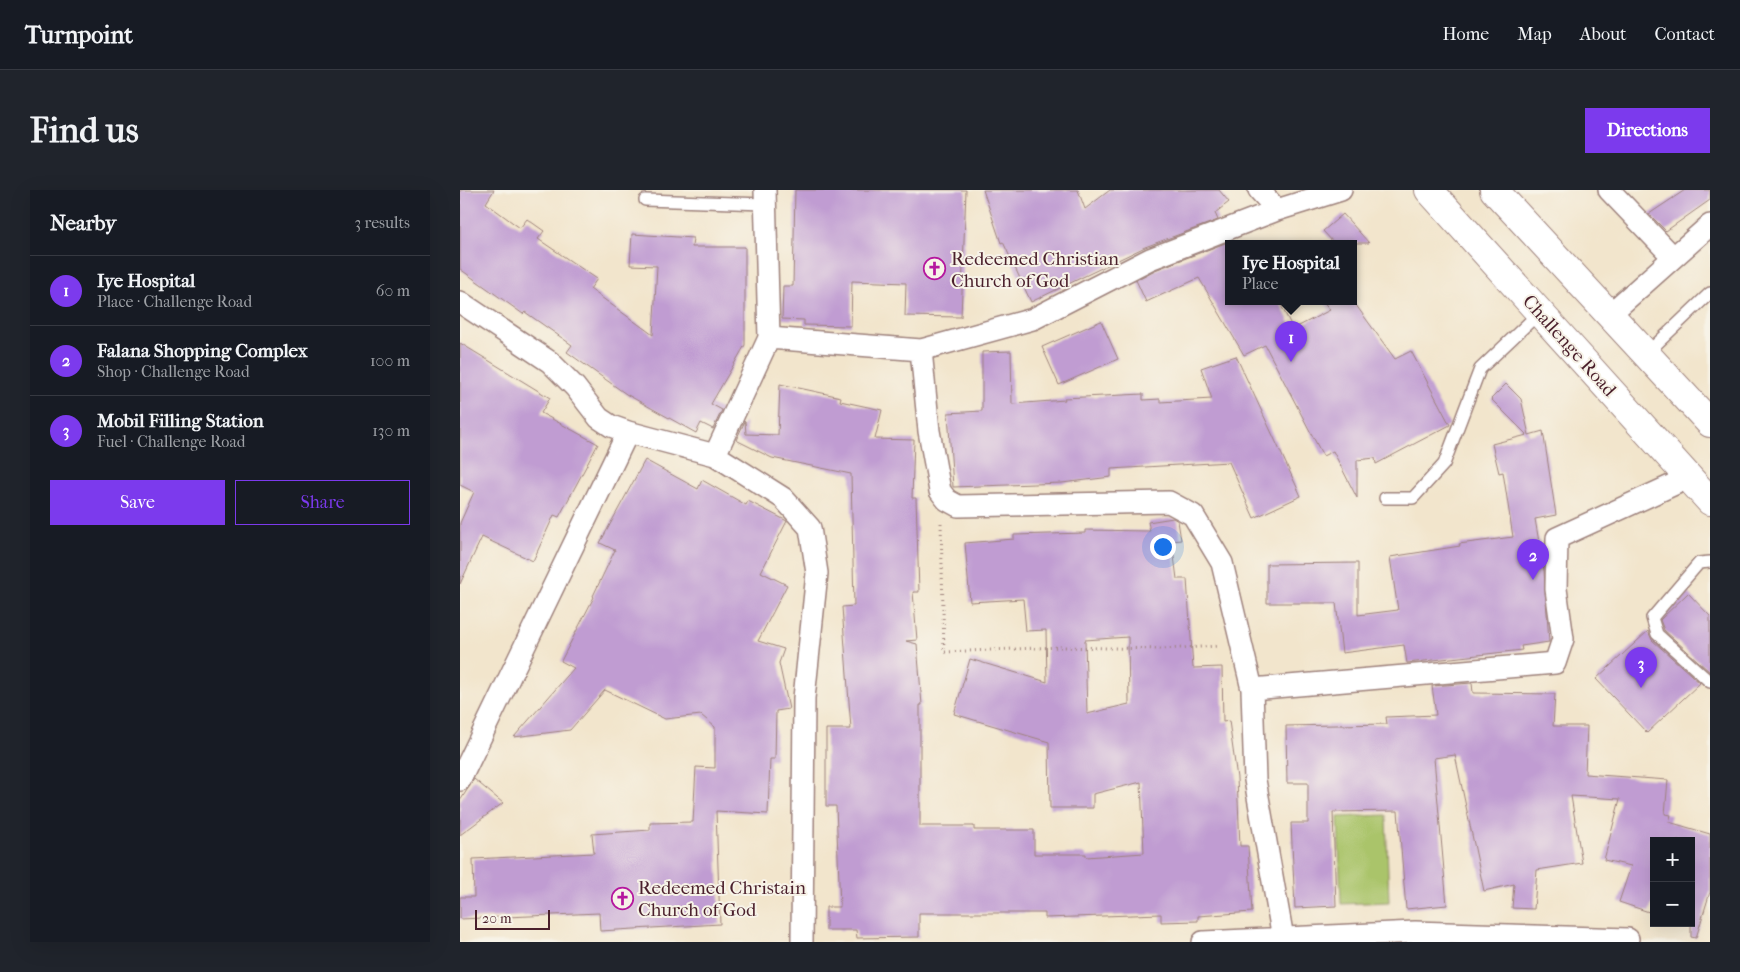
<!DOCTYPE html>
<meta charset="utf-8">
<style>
body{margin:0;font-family:"IM FELL French Canon",serif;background:#20242c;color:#f1f3f6}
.controls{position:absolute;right:15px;bottom:15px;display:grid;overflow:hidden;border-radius:0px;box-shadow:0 5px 20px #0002}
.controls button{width:45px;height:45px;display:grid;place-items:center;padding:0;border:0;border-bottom:1px solid #363941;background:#171b24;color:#f1f3f6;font:25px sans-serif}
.scale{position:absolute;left:15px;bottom:12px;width:75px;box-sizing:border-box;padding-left:5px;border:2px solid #4a1f2b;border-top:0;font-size:14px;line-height:18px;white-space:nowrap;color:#4a1f2b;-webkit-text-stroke:4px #f7f3e8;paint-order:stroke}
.you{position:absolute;left:702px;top:356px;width:18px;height:18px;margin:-12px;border:4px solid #fff;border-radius:50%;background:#1a73e8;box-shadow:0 0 0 8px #1a73e833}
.badge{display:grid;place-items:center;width:32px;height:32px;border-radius:50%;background:#7c3aed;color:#fff;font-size:16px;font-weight:700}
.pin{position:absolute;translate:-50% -41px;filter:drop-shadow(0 1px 2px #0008)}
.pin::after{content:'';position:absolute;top:26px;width:18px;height:15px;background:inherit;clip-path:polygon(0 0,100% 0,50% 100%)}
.popup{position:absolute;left:765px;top:50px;width:132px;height:65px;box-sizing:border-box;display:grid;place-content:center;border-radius:0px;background:#171b24;filter:drop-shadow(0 1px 4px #0005);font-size:16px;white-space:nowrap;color:#9ea1a6}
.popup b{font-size:19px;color:#f1f3f6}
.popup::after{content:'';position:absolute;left:50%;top:100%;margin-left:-10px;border:10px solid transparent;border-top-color:#171b24}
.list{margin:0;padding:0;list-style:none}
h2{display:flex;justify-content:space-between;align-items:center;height:65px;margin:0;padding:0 20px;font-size:21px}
h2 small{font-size:16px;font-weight:400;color:#9ea1a6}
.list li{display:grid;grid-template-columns:32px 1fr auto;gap:15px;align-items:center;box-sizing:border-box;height:70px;padding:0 20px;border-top:1px solid #363941}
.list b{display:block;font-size:19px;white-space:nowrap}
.list p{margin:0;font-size:16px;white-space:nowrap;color:#9ea1a6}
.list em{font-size:16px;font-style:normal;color:#9ea1a6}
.actions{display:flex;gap:10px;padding:15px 20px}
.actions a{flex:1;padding:11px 0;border:1px solid #7c3aed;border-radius:0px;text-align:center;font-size:18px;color:#7c3aed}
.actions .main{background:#7c3aed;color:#fff}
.map{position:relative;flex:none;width:1250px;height:752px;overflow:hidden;border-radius:0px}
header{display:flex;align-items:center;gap:30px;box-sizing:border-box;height:70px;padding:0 25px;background:#171b24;border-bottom:1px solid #363941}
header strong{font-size:24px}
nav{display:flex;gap:28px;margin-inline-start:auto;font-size:18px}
.intro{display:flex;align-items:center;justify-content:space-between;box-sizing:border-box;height:120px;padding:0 30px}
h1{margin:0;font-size:35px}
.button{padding:12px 22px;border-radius:0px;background:#7c3aed;color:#fff;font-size:18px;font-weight:700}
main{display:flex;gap:30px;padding:0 30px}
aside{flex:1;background:#171b24;border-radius:0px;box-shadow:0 5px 20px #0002}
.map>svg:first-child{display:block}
.green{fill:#aac46a;stroke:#7a724a}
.building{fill:#c09cd2;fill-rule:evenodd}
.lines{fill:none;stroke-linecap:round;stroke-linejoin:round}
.service-casing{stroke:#9e827c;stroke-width:14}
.minor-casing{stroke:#9e827c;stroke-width:24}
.primary-casing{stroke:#9e827c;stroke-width:30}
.path{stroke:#9e827c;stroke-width:3;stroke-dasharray:1 4;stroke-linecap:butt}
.service{stroke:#fff;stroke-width:11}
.minor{stroke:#fff;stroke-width:21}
.primary{stroke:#fff;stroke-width:28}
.labels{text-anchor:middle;stroke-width:4;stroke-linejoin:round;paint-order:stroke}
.poi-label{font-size:19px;fill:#4a1f2b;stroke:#f7f3e8;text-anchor:start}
.street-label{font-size:19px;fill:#4a1f2b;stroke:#f7f3e8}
</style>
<header>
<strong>Turnpoint</strong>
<nav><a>Home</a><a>Map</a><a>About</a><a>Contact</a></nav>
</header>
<div class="intro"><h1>Find us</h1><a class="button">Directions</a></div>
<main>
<aside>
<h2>Nearby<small>3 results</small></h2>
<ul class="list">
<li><span class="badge">1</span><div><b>Iye Hospital</b><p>Place · Challenge Road</p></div><em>60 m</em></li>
<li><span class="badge">2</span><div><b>Falana Shopping Complex</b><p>Shop · Challenge Road</p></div><em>100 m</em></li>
<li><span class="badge">3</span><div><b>Mobil Filling Station</b><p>Fuel · Challenge Road</p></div><em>130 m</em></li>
</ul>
<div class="actions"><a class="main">Save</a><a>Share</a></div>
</aside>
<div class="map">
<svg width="1250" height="752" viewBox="0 0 1250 752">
<rect width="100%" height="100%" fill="#f7f3e8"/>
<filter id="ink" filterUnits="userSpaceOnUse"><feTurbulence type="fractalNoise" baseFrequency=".02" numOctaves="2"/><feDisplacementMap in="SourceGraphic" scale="10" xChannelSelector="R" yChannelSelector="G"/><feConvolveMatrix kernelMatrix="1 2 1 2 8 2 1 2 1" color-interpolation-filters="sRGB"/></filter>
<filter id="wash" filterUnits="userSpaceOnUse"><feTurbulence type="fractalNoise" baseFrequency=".0096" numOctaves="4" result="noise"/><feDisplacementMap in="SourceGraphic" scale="20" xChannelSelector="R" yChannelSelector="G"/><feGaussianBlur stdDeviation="1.12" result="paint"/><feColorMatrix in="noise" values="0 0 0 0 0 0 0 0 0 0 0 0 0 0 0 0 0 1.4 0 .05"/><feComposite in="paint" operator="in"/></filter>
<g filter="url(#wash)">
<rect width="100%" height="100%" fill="#f2e5cc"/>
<path class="green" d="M926,625l3,87 -48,2 -3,-87z"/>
<g id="blocks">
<path class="building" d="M0,0h34l-8,13 34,25 7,-9 17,12 -6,8 59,40 -7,10 63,46 4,-69 -27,-1 2,-31 61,4 -1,9h53v98l-34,59 11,6 -9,19 -12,-6 -5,10 -70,-39 -59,-42 5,-7 -47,-33 -2,2 -63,-45z
M335,0h171l-5,127 -56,-1 1,-33 -54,-2 -1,45 -47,-1v-5l-22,-1 1,-33h10z
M523,0h95l7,19 25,-19h109l10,12 -14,11 3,7 -73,27 -114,55 -28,-60 -2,1z
M1225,0h25v10l-44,31 -17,-17z
M883,24l26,29h-35l-11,-12z
M768,52v59h51l14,28 37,-19 -7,-9h30l42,58 16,-8 39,74 -74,39 -1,-6 -18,2v38l-24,-47 -10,5 -58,-111 -21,10 -45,-77 -53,24 -10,-22 19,-10z
M641,131l17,38 -59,26 -17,-38z
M0,153l90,55 -9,15 57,31 -39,73 -5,-2 -21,46 -51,-24 -22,47v-61l14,-31 -14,-7z
M551,161l1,53 53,-4 -1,-2 79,-4v6l17,-1v3l52,-3 -11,-31 35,-12 65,140 -47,22 -25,-56 -118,7v8l-49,6 -109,4 -5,-74 34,-2v-59z
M320,194l61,13 -1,4 42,9 -7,29 39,1 -2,58h4l3,94h-6l4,48 -11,1 11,3 5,61h-2v121h54v4h60v24h52v3l58,-4 -3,-71 -48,12v14h-43l-1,-66 -95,-28 16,-55 77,23 -1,-52 -20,1 -3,-32 -53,3 -5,-59 49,-4v-4l71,-2v-3l65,1 -2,-9 25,-4 5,3 3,19 -9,1 5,38h10l6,89 29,-1 1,55 6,-1 8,57 3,68h8l4,66 -54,4v5l-37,1v-8l-116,4v-5h-126v24l-62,1 -1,-8h-30v-23h14l-4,-101h-10v-77h25l-9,-122 12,-1 -3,-132 -79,-16 -36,-18 9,-19 1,13 32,1zM668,447l1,67 -42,10 -2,-74z
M1046,194l15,15 8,36 14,-4 13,84 -21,4 9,52 5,71 -28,4 1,4 -115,13 -3,-18 -62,8 -6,-50h-69v-39l91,-1v52l40,-5 -8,-53 70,-11 -1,-2 54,-7 -10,-65 -4,1 -7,-29 35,-9 -36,-36z
M185,270l53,29 4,-9 44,25 2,-4 39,20 -26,51 26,13 -29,56 26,8 -5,14 10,46 -13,2 -1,48h-5l-2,55 -52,-3 4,113 -120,7 -1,-18 -139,6v-22h14l-1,-38 121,-6 -2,-19 58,-4v-7l43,-1 3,-55 19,1v-41l-14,-12 -36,4 -60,-29 -35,40 -56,7 60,-69 -13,-7 33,-64 -1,-1 22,-46 -15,-7z
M1228,403l22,23v56l-46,-42 -4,-10z
M1188,441l4,9 48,43 -53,50 -51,-54z
M1012,493l1,10 82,1 -2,32h34l-2,48 83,6 -3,34 6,1 -2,7 41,12v58l-14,46 -5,-1v-96h-37v56l-5,15 -30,-10 12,-36 -27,-6 16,-61 -49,-3 11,67 -45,7 -3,39 -22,-1 2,-24 -30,7 -29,-136 -21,3 13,147 -41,4 -8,-98 -65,1 3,94 -41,2 -4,-85h17v-40h-21l-1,-57 101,-2 -1,-7 50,-2 -4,-29z
M14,589l29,24 -43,32v-34z"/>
</g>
</g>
<g filter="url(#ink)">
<use href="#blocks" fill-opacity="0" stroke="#9e827c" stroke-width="1"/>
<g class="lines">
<defs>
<path id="service" d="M185,10l119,4
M1186,164l64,-61
M925,308h28l31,-34 36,-95 60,-57
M1250,372l-11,1 -47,55 5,16 53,48"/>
<path id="minor" d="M305,0l4,148
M799,0l18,20
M1149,0l64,67
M0,112l90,60 25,25 24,31 12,8 17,6 87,23 68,43 27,30 7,45 -13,125 -2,244
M1150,124l100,-89
M461,160l8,81 11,60 7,9 11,6 211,-4 24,13 29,48 30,126 3,91 28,158
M255,265l54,-117 152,12 112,-31 117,-60 127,-49 64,-20
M792,499l303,-26 8,-24 -7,-50 1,-51 133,-61
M0,590l168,-348
M743,752l212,-10 213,7"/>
<path id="primary" d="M969,0l281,311
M1034,0l216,233"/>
</defs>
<use href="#service" class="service-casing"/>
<use href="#minor" class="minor-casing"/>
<use href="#primary" class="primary-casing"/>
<path class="path" d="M481,333l3,129 116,-5 100,2 59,-3"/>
<use href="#service" class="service"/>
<use href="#minor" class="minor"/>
<use href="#primary" class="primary"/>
</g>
</g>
<defs>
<symbol id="church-ring" viewBox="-11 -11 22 22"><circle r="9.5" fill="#f7f3e8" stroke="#b5179e" stroke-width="1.5"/><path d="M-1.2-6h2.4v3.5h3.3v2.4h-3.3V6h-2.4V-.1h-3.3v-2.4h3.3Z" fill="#b5179e"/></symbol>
</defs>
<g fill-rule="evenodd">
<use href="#church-ring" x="462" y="66" width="25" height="25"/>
<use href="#church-ring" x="150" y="696" width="25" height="25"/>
</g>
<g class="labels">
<g class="poi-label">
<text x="491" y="75">Redeemed Christian<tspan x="491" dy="22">Church of God</tspan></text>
<text x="178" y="704">Redeemed Christain<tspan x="178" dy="22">Church of God</tspan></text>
</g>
<g class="street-label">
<text transform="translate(1110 155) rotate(48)" y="7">Challenge Road</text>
</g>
</g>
</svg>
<div class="controls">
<button>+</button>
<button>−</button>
</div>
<div class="scale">20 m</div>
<div class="you"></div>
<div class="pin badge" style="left:831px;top:172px">1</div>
<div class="popup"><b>Iye Hospital</b>Place</div>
<div class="pin badge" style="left:1073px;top:390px">2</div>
<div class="pin badge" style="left:1181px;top:498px">3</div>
</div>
</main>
